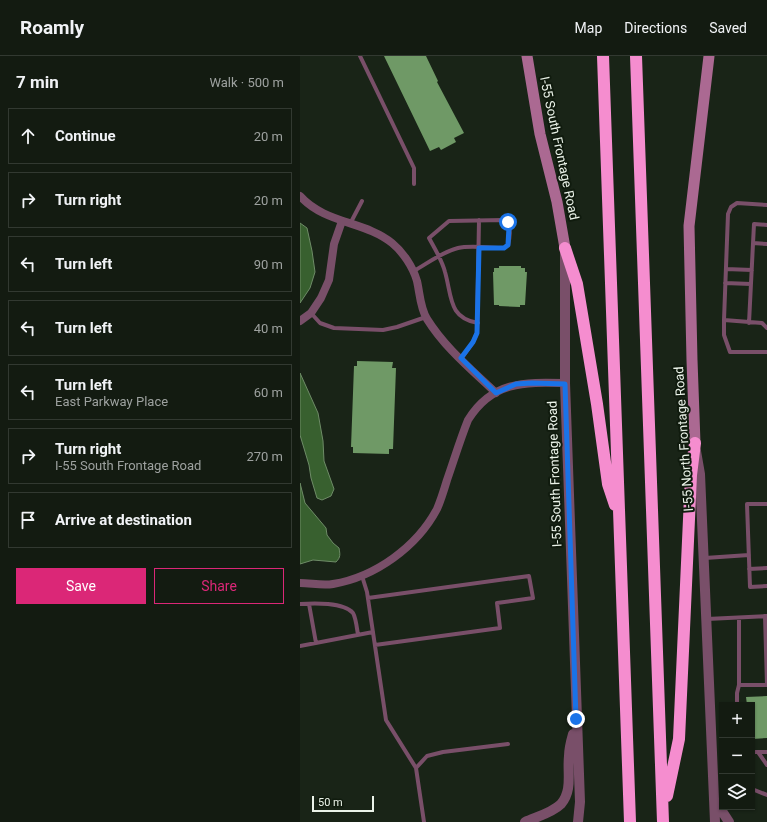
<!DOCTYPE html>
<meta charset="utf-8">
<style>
body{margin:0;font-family:Roboto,sans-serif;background:#1c241a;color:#f1f3f6}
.controls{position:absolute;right:12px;bottom:12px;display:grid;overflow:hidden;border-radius:0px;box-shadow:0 1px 3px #0004}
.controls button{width:36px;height:36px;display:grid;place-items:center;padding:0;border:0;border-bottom:1px solid #323931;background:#131b11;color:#f1f3f6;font:20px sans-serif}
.scale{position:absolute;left:12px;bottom:10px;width:62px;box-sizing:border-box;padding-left:4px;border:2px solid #ebf3e9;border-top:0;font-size:11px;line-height:14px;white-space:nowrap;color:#ebf3e9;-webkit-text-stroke:3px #101b0e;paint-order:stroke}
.stop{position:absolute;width:12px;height:12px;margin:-9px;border:3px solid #1a73e8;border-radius:50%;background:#fff}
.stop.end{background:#1a73e8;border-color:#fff;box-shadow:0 1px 4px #0008}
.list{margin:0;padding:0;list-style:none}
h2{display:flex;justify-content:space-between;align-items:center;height:52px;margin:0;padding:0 16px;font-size:17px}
h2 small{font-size:13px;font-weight:400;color:#9da19f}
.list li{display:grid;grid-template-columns:26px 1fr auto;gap:12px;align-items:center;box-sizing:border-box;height:56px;margin:0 8px 8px;padding:0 8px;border:1px solid #323931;border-radius:0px}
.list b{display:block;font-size:15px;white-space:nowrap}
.list p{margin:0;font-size:13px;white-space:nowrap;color:#9da19f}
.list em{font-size:13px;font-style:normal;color:#9da19f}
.actions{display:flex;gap:8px;padding:12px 16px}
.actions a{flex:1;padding:9px 0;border:1px solid #db2777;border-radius:0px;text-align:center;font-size:14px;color:#db2777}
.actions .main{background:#db2777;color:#fff}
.icon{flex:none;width:22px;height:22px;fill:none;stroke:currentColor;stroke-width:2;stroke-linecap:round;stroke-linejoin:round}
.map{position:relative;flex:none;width:467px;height:766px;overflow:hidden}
header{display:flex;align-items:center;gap:24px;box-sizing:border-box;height:56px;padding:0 20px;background:#131b11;border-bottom:1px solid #323931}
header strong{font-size:19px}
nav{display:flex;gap:22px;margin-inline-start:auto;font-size:14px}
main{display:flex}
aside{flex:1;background:#131b11}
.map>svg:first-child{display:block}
.water{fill:#38602f;stroke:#6e8c67}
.building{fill:#6f9966}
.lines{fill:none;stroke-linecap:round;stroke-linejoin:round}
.service{stroke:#794f69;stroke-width:4}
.minor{stroke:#794f69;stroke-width:8}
.tertiary{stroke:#794f69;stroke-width:10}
.secondary{stroke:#ab6992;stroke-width:11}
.motorway{stroke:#f58dcf;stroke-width:12}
.route{stroke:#1a73e8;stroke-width:5}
.labels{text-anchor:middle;stroke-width:4;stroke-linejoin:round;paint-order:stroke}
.street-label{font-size:13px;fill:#ebf3e9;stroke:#101b0e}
</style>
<header>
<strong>Roamly</strong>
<nav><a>Map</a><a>Directions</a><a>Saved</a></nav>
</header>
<main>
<aside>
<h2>7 min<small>Walk · 500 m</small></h2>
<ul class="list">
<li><svg class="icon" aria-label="ahead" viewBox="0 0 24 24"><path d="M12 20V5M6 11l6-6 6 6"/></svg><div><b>Continue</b></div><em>20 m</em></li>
<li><svg class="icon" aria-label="right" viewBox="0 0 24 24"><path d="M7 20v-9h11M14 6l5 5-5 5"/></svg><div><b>Turn right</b></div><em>20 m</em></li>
<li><svg class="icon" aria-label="left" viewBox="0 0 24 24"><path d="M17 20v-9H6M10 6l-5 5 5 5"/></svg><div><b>Turn left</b></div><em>90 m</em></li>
<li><svg class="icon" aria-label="left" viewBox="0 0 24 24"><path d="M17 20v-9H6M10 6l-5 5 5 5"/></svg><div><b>Turn left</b></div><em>40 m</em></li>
<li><svg class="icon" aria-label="left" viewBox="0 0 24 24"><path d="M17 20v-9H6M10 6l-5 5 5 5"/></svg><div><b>Turn left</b><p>East Parkway Place</p></div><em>60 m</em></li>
<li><svg class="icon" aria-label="right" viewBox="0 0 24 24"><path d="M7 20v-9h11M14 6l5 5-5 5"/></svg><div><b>Turn right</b><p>I-55 South Frontage Road</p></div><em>270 m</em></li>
<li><svg class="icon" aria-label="arrive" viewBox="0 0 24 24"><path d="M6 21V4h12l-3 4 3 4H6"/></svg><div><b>Arrive at destination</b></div></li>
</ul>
<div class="actions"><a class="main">Save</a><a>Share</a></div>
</aside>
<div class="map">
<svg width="467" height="766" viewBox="0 0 467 766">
<rect width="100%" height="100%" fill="#192417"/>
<path class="water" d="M0,167l7,5 5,23 3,21 -5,16 -10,15z
M0,317l18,40 5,28 1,20 10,28 -3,7 -9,4 -5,-2 -6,-20 -2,-13 -9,-30z
M0,427l5,20 21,25 1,7 6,8 6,5c1,6 2,9 -3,14l-23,-2 -13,4z"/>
<path class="building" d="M84,0h42l12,25 -1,1 27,51 -10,5 2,4 -15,8 -2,-3 -9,4z
M199,210h22v2h4v4h2l-2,33h-5v2l-21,-1v-1h-5l-1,-33h1v-4h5z
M57,305l36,1 -1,6h4l-3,81h-4v5l-36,-1v-6h-2l3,-81h3z
M467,640v42l-15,1v-34h-5l-1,-8z"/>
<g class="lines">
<path class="service" d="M60,0l54,112v16
M467,149l-30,-2 -6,4 -3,7 -4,106 38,3 5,5
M50,168l12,-23
M453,187l14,1
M426,213l26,1
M114,215c14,-8 28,-19 44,-23 12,-3 33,0 46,0l4,-3c2,-8 4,-20 -4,-25l-55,1 -20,17c6,11 13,22 16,34 7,24 3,46 33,51
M425,227l26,1
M11,257l9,10 14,5 49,2 14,-3 29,-10
M424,264v15l6,17h37
M449,267l5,-99 13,1
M161,303l12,-17 4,-9 2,-113
M467,448h-20l3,83 17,-1
M405,502l44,-3
M449,513l18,-1
M62,520l5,16 19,128 30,48 8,54
M68,542l161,-22 4,22 -36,5 3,25 -125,17
M0,548c13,-1 44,-2 53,9 3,5 4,16 5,22
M9,548l7,39
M439,562v67h28l-2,-69
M407,563l60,-3
M0,590l73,-14
M437,649v-12l2,-8
M452,696h15
M458,696l9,13
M116,712l11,-12 16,-4 65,-8
M452,733l15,6"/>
<path class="minor" d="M0,140c25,28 65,25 92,47 11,9 21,24 25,38 3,13 3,27 10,38 18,29 45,51 69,74
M0,265l11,-8 10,-15 8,-18 5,-36 8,-23
M0,527c11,0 22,3 33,1 42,-7 84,-37 104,-75 4,-9 7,-19 10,-29 7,-20 13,-40 21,-60 24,-39 56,-38 97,-37"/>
<path class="tertiary" d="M265,198v129l15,419 -2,20
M396,395l4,23 15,348
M416,746l13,20
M225,766c11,-5 27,-9 36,-18 12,-14 6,-32 8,-48 0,-7 2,-15 4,-22"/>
<path class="secondary" d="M227,0l13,78 17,68 8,46
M395,387l-3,-83 -3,-134 20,-170"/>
<path class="motorway" d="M303,0l27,766
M336,0l27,766
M265,192l12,36 20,120 11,80 7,21
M367,740l12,-57 12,-264 4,-32"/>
</g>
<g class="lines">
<path class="route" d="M208,166l1,5 -1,18 -4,3h-25l-2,85 -4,9 -12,16 35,35 20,-9 16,-1 33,1 11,335"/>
</g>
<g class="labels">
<g class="street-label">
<text transform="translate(260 92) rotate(78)" y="5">I-55 South Frontage Road</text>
<text transform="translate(383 383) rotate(-94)" y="5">I-55 North Frontage Road</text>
<text transform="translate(254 418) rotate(-92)" y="5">I-55 South Frontage Road</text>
</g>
</g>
</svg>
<div class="controls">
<button>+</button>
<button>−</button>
<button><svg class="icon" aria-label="layers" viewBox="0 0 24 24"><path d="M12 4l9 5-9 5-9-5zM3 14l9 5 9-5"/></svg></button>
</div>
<div class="scale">50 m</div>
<div class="stop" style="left:208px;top:166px"></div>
<div class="stop end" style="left:276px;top:663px"></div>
</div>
</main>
